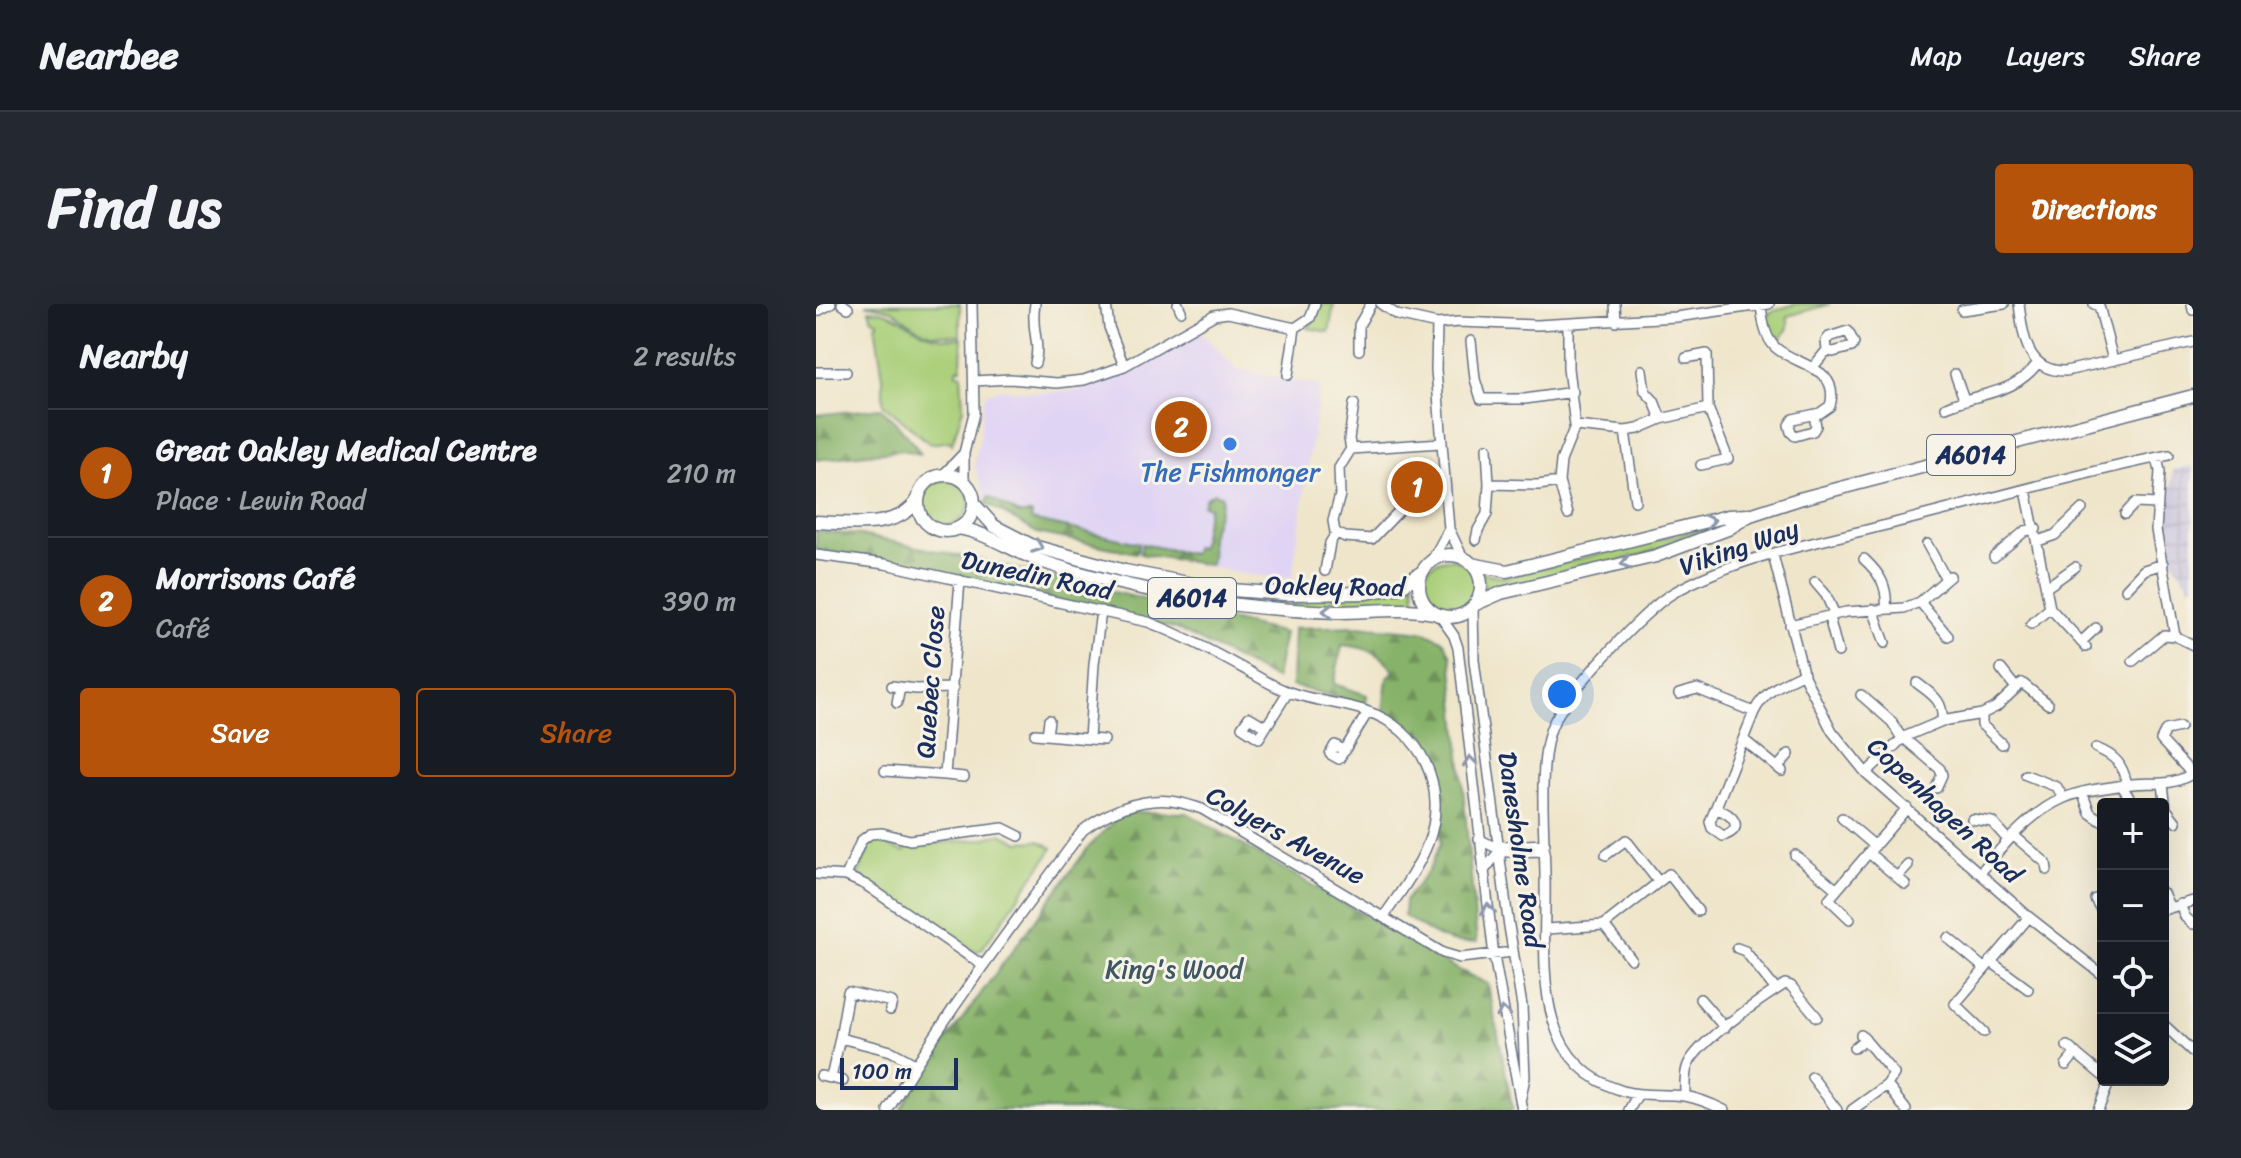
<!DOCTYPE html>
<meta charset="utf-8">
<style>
body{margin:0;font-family:Sriracha,sans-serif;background:#242831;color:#f1f3f6}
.controls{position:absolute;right:24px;bottom:24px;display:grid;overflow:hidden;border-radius:8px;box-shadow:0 8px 32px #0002}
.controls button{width:72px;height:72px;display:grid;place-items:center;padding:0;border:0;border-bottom:2px solid #363941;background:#171b24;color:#f1f3f6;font:40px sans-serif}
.scale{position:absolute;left:24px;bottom:20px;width:118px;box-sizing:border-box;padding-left:8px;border:4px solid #1b2f5e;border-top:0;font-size:22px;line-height:28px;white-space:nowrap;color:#1b2f5e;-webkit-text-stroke:6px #f7f3e8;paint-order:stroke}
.you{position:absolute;left:746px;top:390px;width:28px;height:28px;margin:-20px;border:6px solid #fff;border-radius:50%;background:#1a73e8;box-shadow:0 0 0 12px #1a73e833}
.badge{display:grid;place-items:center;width:52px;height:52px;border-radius:50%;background:#b45309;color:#fff;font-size:26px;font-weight:700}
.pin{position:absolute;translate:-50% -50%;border:4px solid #fff;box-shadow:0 2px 8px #0006}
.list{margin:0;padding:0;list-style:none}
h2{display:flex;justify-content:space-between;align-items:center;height:104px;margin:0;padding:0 32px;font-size:34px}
h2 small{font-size:26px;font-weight:400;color:#9ea1a6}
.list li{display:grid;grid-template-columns:52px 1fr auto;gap:24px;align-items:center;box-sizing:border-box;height:128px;padding:0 32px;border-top:2px solid #363941}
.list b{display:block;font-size:30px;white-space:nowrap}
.list p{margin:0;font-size:26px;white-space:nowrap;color:#9ea1a6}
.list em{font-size:26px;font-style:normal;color:#9ea1a6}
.actions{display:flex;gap:16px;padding:24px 32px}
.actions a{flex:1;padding:18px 0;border:2px solid #b45309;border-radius:8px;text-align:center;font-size:28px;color:#b45309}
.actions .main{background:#b45309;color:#fff}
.icon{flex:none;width:44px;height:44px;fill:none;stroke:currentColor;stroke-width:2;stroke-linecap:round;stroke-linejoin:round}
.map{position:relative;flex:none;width:1377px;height:806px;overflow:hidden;border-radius:8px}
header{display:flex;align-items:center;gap:48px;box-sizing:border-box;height:112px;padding:0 40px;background:#171b24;border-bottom:2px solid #363941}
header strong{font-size:38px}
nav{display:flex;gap:44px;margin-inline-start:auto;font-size:28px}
.intro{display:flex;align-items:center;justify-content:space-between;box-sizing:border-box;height:192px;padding:0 48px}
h1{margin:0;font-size:56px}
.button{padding:20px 36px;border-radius:8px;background:#b45309;color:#fff;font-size:28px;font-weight:700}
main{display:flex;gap:48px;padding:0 48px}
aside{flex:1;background:#171b24;border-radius:8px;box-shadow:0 8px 32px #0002}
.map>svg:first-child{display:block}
.built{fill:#e0d4f4}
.industrial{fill:url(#industrial-grid)}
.grass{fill:#aacf79;stroke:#627f6c;stroke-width:2}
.forest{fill:url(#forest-firs);stroke:#517064;stroke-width:2}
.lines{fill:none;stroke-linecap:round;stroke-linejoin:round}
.minor-casing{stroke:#656f84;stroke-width:12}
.major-casing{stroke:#656f84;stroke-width:15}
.minor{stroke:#fff;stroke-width:9}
.major{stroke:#fff;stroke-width:12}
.oneway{stroke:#8d97ae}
.shop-dot{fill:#3f7fe0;stroke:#f7f3e8;stroke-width:3}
.labels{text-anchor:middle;stroke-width:6;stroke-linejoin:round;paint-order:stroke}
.shield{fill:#f7f3e8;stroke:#5d6a87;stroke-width:2}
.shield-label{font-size:24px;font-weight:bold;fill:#1b2f5e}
.shop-label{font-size:26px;fill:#366cbe;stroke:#f7f3e8}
.street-label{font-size:26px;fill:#1b2f5e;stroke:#f7f3e8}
.park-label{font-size:26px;fill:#3f5765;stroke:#f7f3e8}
</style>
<header>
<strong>Nearbee</strong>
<nav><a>Map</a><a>Layers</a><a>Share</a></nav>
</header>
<div class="intro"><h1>Find us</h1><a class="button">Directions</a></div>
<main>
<aside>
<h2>Nearby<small>2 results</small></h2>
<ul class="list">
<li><span class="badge">1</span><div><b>Great Oakley Medical Centre</b><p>Place · Lewin Road</p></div><em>210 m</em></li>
<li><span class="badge">2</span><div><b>Morrisons Café</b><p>Café</p></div><em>390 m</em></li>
</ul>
<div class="actions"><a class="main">Save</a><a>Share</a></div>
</aside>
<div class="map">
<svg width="1377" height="806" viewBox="0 0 1377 806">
<defs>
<pattern id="industrial-grid" width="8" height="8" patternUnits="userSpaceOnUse" patternTransform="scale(2)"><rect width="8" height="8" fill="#c4c0db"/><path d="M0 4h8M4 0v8" fill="none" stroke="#a8a5be"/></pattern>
<pattern id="forest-firs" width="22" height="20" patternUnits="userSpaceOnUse" patternTransform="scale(2)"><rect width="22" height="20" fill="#87b269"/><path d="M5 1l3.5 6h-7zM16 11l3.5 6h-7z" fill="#6e915a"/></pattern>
</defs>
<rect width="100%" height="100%" fill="#f7f3e8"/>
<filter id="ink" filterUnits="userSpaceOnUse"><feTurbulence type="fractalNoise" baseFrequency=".0125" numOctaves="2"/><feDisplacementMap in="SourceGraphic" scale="16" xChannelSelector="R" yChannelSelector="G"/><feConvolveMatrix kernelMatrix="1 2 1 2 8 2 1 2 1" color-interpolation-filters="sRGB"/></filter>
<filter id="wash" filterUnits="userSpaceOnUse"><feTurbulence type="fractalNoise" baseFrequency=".006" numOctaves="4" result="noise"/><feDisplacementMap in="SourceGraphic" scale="32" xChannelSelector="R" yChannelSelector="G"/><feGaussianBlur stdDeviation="1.8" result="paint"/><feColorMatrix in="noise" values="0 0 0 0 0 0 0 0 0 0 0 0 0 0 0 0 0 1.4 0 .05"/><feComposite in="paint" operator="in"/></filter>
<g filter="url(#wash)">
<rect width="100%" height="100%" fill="#efe5ca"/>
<path class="built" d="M382,25l38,40 84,17 -28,192 -43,-3 -212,-42 -51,-34 -12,-36 6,-23 4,-43 4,-4 12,-4 44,4 41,-3 55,-21 28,-16z"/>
<path class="industrial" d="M1377,162v123l-18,-25 -6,-15 -1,-23 5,-56z"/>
<path class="grass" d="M49,0h95v32l-29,-2 -14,-6 -25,-18z
M503,0h15l-5,28 -22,-4 8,-8z
M979,0h35l-42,12v12l-11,16c-7,-11 -12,-20 -7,-32z
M53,6c39,1 45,33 93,28l-1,30 -4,1v5h4l2,34 -11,36 -2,-3 -20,3 -47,-40v-27l-8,-52 3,-1v-3l-6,-2z
M107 198a23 23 0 1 1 46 0a23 23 0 1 1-46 0Z
M925,215l-100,36 -155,39 -4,-21 24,4z
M606 282a27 27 0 1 1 54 0a27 27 0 1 1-54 0Z
M598,279l1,15 5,7 -73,3 -55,-2v-7z
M184,530l19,8 21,-1 13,7 -71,101 -7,3 -117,-77 14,-34 12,-2 6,2 -1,5 15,6 4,-6 75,-7z"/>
<path class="forest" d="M65,104c8,7 37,38 39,46l-18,-4 -86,10v-45z
M398,189l8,3c0,13 -9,27 -11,41 -1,11 3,17 -1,28l-70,-11 2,-10 50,10 3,-7 5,1 9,-41 -6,-2 3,-7z
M173,193l30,17h13l-1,6 108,23 -2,10 -100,-20 -51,-30z
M0,227l44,4 116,24 308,74 -8,46 -99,-50 -282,-68 -79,-11z
M542,322l67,6 19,9 7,15 26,286c-31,4 -47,-10 -73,-26l1,-15 23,-30 13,-28 -3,-29 4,-31 -16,-35 -12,-15 -31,-23 4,-31 7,-8c-12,-20 -31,-24 -52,-26l-8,39 33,11 -1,9 -74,-18 2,-58z
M317,508l54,1 274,158 27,13 25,126h-612l20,-35 167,-227 26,-27z"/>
</g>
<g filter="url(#ink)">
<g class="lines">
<defs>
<path id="minor" d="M26,0l6,4
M290,0l3,23 15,39
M362,0l3,7
M565,0l16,11 40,9 22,-2 78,3 139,-8 93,-13
M799,0l1,18
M1203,0c4,31 7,68 47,67l127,-29
M1278,0l5,2 14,54
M1376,0l1,6
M945,2c2,14 3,30 14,41 20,19 66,19 55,59l-10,7 -27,6 -4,6 2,7 4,4 18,-5 3,-5 -2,-11
M1146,6l42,-6
M0,8l15,-8
M621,20l-1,46 13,159 14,29
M752,21v43l7,58 -14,35 -2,21 9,32
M655,37l4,38 6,20h44l48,-7
M543,46v-25l12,-21
M870,54l21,-4 1,54 20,51 -27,6
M219,59c6,-22 -5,-34 0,-59
M997,63l14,-17 -1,-9 3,-4 19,-6 6,12 -2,4 -19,5 -6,-2
M826,66l3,21 9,10 7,18
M0,68h30
M1139,70l9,25
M472,71l7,-47
M158,77l36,-2 47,4 27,-3 40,-14 90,-51 14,-2 67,15 15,-10 5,-14
M1130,103c36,-16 66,-11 92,-44
M759,122l50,5 13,-2 23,-10 47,-11
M809,127l10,70
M671,144l2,36 49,1 21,-3
M535,145l-2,-10 5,-35
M1341,154l3,13 -4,59 19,106
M127,171l21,-22
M148,177v-28l10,-40 -2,-109
M1210,186l24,118 36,39
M582,208l-26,27 -27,-2 -10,-5 -2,-11 7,-26 -1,-27 12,-19 90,-6
M1309,210l10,-11 23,1
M660,236l2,-10 9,-16 2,-30
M1222,237l17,-6 27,-26
M1111,240l19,35
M0,251l69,9 263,58c34,13 65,30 98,48 14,8 28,17 43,22 25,9 52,11 77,19 56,18 83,78 62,132 -10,26 -28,50 -44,73
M957,251l31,121 28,55 34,42 163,144 74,58
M1178,253l31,-26 11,-2
M1048,255c16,15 24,27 22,50
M615,258l18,-33
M509,267l5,-28 6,-10
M999,278l11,13 9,20
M1231,283l28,-20
M1310,285l18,-19 19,-6
M1104,298l28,34
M657,304l1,52 34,260 14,86 3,71 -4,20
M1057,305l12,34
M624,312l14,20 4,12 36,308 28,154
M1013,313l9,35
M1215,320l19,-16
M974,321l56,-13 58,-4 16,-6 30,-26
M1265,338l15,-14
M1317,357l31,-26 11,1 18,9
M1185,365l15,19
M1101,379c14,11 27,17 25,38
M76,382l24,3 37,-1
M863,390l18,-5 57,23
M1045,391l31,27 7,12 41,35 2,6 -6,13
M81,399l3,-16
M1166,410v11l20,19
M450,423l-17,-10 -7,10 17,11 29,-46
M1364,423l-14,3 -5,10 32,35
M219,430l54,5 5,-75 7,-53
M231,431l2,-15
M273,435l15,1
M928,436l38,31
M1280,444c20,8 26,16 31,36
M529,447l-10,-6 -5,9 9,5 29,-47
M962,463l11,-13
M69,467l60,4 15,-195
M1050,469l38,-36 38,-16 40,-7 14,-7 26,-24 26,21
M129,471l19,2
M1210,471l31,12 6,11
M1347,480l3,25 10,13
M1306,482l11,18
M1266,488l8,21 13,9
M901,505c14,5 30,19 6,27l-11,-8 -2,-6 44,-110c11,-22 29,-29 50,-39
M1026,514l33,28
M1156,515l20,3 16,18
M1197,531l33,28 1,7
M663,535l25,13 41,-1
M1053,549l36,31
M790,551l20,-15 32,41
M979,551l41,34
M667,568l20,-26 42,-2
M1164,569c24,-28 49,-60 84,-75 19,-8 41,-10 61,-13 27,-5 40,4 67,-11
M0,570l30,2 20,9 116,80
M30,572l15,-35 9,-7 12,-1 28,7 93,-12 16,8
M1081,573l11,-12
M1347,589l6,13
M1279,595l8,14
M1364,600l5,13 8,7
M1347,606l30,-9
M1034,615l-21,-20 78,-91
M788,621l27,34
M731,625l57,-4 65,-51 29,37
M1132,634l36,30
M921,644l8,3 31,39
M1174,657l38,28
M884,695l25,29
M74,706l2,-8 -44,-10 -8,46 51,13 24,13
M1347,720l30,28
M1168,728l-29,-28 74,-87
M1251,742l36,30
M1038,744l11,-9
M1250,761l10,-12
M5,772l10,2 9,-40
M996,773l25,33
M15,774l12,3
M1071,781l19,25
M869,792c0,-9 -1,-23 3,-31 9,-23 75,-67 97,-81l6,2 26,31
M72,806c58,-98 127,-188 195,-280 25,-18 55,-32 88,-29 10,1 21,5 31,8l241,144 17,5 53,-6
M813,806l9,-16
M908,806c-12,-6 -27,-12 -40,-14 -20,-3 -41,1 -61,-5 -96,-29 -76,-136 -78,-214 0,-40 -8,-114 7,-151 13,-31 92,-116 121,-133 66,-38 153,-52 225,-71 90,-22 180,-49 271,-67
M1036,806l35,-25 7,-11 -33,-39
M1282,806l12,-30"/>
<path id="major" d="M102 199a28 28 0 1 1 56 0a28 28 0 1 1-56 0Z
M159,201l19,21 39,20 92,25 94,18 65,5 81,-1 35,-6 22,-15
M0,218c32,1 83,9 102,-23
M143,224c28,5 52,22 79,32 51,18 106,29 159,39 47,8 93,12 140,13 33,0 64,-5 97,1
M603 282a31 31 0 1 1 62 0a31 31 0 1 1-62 0Z
M655,260l36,7 221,-55 20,-1
M660,300l25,-11 155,-37 72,-27 22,-14 49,-16 394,-103"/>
</defs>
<use href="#minor" class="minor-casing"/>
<use href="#major" class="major-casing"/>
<use href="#minor" class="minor"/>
<use href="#major" class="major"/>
</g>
<defs><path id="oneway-chevron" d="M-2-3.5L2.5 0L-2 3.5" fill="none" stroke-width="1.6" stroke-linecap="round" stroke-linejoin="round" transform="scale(2)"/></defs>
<g class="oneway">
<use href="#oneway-chevron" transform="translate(894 217) rotate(-14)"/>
<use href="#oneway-chevron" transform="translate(222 243) rotate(21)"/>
<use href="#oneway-chevron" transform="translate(810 259) rotate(166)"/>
<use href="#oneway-chevron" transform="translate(512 307) rotate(-179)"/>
<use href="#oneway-chevron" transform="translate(654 457) rotate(-96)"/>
<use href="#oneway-chevron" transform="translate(672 605) rotate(-97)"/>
<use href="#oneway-chevron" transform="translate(687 708) rotate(-100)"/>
</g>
</g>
<circle class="shop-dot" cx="414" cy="140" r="8"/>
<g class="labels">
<g class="shield">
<rect x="1111" y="131" width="88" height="40" rx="6"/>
<rect x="332" y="274" width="88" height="40" rx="6"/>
</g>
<g class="shield-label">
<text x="1155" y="159">A6014</text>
<text x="376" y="302">A6014</text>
</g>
<g class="shop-label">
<text x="414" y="177">The Fishmonger</text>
</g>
<g class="street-label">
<text transform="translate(923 243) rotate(-19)" y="9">Viking Way</text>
<text transform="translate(221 271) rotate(12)" y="9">Dunedin Road</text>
<text transform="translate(519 282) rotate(1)" y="9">Oakley Road</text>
<text transform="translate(114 378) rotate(-86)" y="9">Quebec Close</text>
<text transform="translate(1129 506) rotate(43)" y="9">Copenhagen Road</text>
<text transform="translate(470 531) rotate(29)" y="9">Colyers Avenue</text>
<text transform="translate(705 546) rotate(82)" y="9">Danesholme Road</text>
</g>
<g class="park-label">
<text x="358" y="674">King's Wood</text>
</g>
</g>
</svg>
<div class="controls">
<button>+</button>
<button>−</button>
<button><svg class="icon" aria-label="locate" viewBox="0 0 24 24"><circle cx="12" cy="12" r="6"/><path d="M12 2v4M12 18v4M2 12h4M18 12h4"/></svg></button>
<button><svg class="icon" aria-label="layers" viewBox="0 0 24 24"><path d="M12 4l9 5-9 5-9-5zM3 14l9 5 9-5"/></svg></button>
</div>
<div class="scale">100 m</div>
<div class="you"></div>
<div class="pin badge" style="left:601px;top:183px">1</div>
<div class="pin badge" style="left:365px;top:123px">2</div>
</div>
</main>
